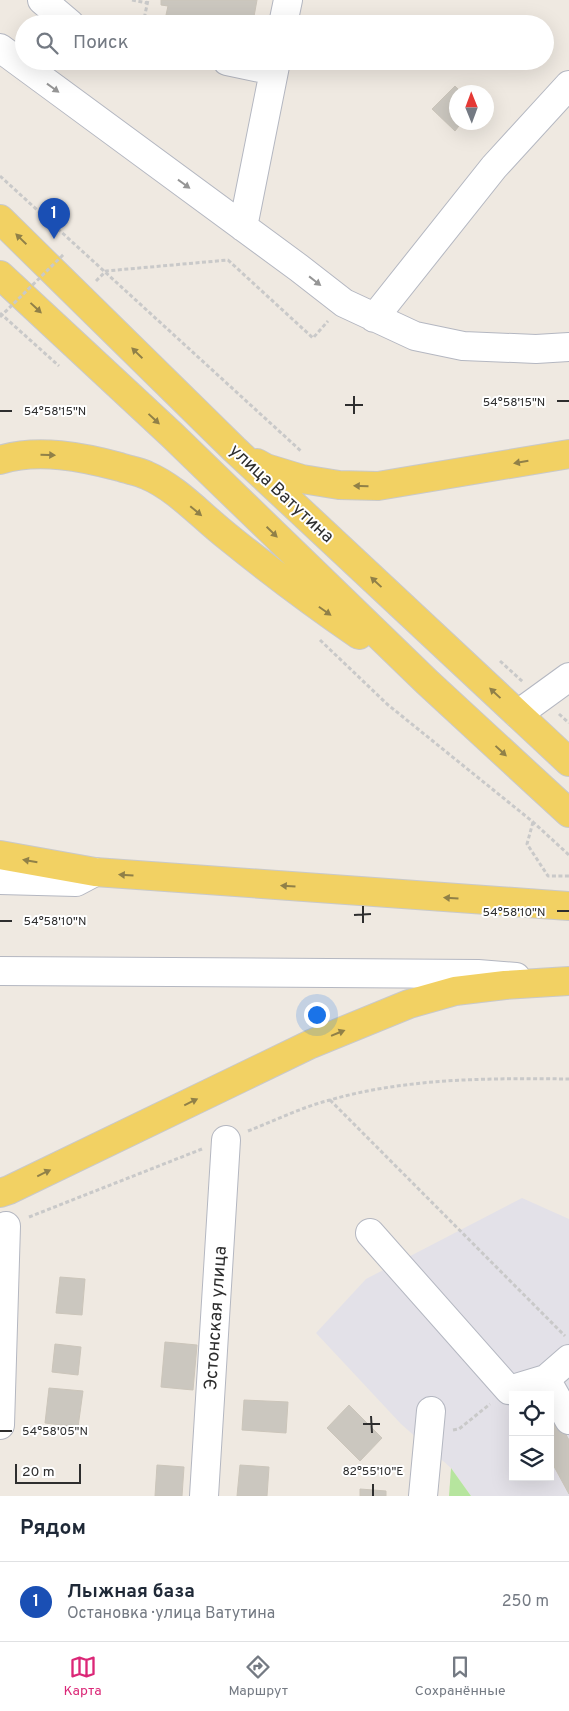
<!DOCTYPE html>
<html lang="ru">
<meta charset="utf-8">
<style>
body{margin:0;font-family:Overpass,sans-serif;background:#f2f2f3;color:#1f2937}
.controls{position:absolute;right:15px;bottom:15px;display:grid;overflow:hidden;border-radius:0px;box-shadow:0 5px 20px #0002}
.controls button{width:45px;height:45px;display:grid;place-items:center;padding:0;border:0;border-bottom:1px solid #e0e1e3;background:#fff;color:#1f2937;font:25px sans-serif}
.compass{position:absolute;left:449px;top:85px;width:45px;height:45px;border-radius:50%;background:#fff;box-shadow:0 5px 20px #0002;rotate:359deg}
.scale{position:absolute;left:15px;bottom:12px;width:66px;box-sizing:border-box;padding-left:5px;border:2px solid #2e2e2e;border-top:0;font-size:14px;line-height:18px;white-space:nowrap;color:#2e2e2e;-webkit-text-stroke:4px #fff;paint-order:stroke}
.you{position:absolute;left:316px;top:1014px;width:18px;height:18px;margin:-12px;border:4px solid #fff;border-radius:50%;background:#1a73e8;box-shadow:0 0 0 8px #1a73e833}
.badge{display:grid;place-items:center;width:32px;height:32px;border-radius:50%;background:#db2777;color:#fff;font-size:16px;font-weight:700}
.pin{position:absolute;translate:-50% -41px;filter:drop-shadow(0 1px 2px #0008)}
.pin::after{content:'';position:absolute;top:26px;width:18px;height:15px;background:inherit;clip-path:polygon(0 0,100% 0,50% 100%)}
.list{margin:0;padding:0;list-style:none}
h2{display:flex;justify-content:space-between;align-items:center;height:65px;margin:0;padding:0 20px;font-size:21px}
h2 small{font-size:16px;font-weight:400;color:#747a83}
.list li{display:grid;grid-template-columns:32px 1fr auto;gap:15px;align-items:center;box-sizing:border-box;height:80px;padding:0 20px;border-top:1px solid #e0e1e3}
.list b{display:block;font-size:19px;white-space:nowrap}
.list p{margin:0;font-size:16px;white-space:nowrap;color:#747a83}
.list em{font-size:16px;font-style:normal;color:#747a83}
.icon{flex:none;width:28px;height:28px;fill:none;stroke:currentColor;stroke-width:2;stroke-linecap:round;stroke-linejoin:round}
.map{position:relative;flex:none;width:569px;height:1496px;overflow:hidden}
.search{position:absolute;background:#fff;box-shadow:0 5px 20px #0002;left:15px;right:15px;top:15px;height:55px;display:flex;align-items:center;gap:12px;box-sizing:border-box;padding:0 18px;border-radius:28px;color:#747a83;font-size:19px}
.sheet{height:145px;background:#fff}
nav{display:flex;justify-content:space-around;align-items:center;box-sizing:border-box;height:70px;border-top:1px solid #e0e1e3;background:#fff;font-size:14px;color:#747a83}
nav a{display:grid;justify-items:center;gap:2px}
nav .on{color:#db2777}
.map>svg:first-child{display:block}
.industrial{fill:#e3e1e8;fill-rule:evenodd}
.green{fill:#b6e59e}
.building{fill:#cbc7bf;stroke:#cbc5ba}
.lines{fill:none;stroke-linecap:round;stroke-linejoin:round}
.minor-casing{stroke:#b4b7c1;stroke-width:30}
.major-casing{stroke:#c9c9c9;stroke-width:30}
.path{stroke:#c9c9c9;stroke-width:3;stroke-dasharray:4 2.5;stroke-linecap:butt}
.minor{stroke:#fff;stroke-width:28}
.major{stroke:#f2d163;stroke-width:28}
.path-bridge{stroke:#c9c9c9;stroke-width:3;stroke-dasharray:4 2.5;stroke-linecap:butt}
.oneway{fill:#969696}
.oneway2{fill:#908048}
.ticks{fill:none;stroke:#2e2e2e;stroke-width:2}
.labels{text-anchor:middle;stroke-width:4;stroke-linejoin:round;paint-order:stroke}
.street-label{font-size:18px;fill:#2e2e2e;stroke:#fff}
.ticks-label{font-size:12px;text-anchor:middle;fill:#2e2e2e;stroke:#fff;stroke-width:4;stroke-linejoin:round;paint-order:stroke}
</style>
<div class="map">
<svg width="569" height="1496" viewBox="0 0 569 1496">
<rect width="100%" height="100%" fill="#efe9e1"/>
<path class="industrial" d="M522,1198l47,21v277h-98l-20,-28 -50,-44 -85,-91 50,-54zM513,1395h37v82h-37z"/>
<path class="green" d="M451,1468l20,28h-22z"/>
<path class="building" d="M161,0h96l-4,22 -8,-2 -1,4h-31l-18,-3v3h-14l1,-6 -16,-3 2,-9 -7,-1z
M455,86l6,6h-5v30h6l-7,9 -23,-22z
M60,1277l25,2 -3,36 -26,-2z
M165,1342l32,3 -4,45 -32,-3z
M55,1344l26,3 -3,28 -26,-3z
M49,1388l34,3 -5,36 -33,-4z
M244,1400l44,2 -2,31 -44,-3z
M349,1405l33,33 -22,23 -33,-33z
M550,1406l19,34v54l-19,-35z
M157,1465l27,2 -2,29h-27z
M240,1465l29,2 -2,29h-30z
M360,1489l26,2v5h-26z"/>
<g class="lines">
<defs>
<path id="minor" d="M42,0l28,24
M283,24l5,-24
M0,48l299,220 45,35 71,33 48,10 73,3 33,-2
M227,61l47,10
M243,227l33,-166
M374,318l120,-151 75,-82
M518,714l51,-37
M0,880l76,2 19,-10
M0,971l478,3 38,3
M370,1233l139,157 37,-11 23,-20
M546,1379l23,41
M0,1425l6,-199
M204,1496l22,-356
M423,1496l8,-85"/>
<path id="major" d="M0,219l234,230 335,313
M0,275l172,160 255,247 142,131
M0,460c38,-12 83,-3 120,7 8,3 18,4 26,8 31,13 55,41 82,62 42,34 86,67 131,98
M257,463l9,5 36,11 37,6 39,1 191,-32
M0,855l95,17 474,34
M0,1193l9,-3 302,-146 98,-40 46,-13 50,-6 64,-4"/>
</defs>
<use href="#minor" class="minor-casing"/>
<use href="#major" class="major-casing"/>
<path class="path" d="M132,0l15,3
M143,24l5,-24
M0,176l302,276
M96,281l10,-10 122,-11 85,78 15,-17
M0,313l59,53
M320,640l67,64 146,118 36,33
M500,661l23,21
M559,714l10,9
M533,822l-6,22 21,32h21
M330,1100l235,236
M248,1131c26,-10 54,-24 82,-31 76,-22 160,-22 239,-21
M29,1217l173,-68
M453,1430l6,-1 31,-25"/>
<use href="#minor" class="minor"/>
<use href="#major" class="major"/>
<path class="path-bridge" d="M0,317l64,-63"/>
</g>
<defs><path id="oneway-solid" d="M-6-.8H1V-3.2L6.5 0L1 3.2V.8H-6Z" transform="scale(1.25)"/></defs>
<g class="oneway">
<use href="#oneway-solid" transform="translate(53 88) rotate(36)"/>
<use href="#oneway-solid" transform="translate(184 184) rotate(36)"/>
<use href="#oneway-solid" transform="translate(315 281) rotate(38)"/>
</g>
<g class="oneway2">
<use href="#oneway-solid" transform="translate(21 239) rotate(-136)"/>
<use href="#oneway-solid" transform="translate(36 308) rotate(43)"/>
<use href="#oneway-solid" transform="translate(137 353) rotate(-136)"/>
<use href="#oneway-solid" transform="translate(154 419) rotate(43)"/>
<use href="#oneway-solid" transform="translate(48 455) rotate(2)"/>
<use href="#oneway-solid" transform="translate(521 462) rotate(170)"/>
<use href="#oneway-solid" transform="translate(361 486) rotate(-178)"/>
<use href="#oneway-solid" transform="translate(196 511) rotate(40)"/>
<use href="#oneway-solid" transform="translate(272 532) rotate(44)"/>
<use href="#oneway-solid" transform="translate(376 582) rotate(-137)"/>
<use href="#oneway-solid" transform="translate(325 611) rotate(35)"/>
<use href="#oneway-solid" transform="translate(495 693) rotate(-137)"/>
<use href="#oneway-solid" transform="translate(501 751) rotate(43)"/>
<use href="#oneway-solid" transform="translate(30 861) rotate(-170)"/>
<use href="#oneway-solid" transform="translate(126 875) rotate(-176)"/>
<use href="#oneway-solid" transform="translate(288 886) rotate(-176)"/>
<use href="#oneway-solid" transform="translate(451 898) rotate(-176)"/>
<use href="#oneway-solid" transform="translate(338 1033) rotate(-22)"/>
<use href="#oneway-solid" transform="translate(191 1102) rotate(-26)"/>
<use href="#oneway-solid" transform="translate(44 1173) rotate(-26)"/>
</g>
<path class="ticks" d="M354,396v18M557,401h12M345,405h18M0,411h12M363,906v17M557,911h12M354,915l17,-1M0,921h12M371,1416l1,17M363,1424h17M0,1431h12M373,1484v12"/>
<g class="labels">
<g class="street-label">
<text transform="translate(282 493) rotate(43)" y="6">улица Ватутина</text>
<text transform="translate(215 1318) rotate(-86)" y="6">Эстонская улица</text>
</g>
</g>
<g class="ticks-label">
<text x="514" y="406">54°58'15"N</text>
<text x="55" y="415">54°58'15"N</text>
<text x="514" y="916">54°58'10"N</text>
<text x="55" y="925">54°58'10"N</text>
<text x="55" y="1435">54°58'05"N</text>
<text x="373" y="1475">82°55'10"E</text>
</g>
</svg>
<div class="controls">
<button><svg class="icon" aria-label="locate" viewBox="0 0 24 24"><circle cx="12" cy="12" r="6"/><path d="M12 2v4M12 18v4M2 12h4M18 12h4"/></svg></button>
<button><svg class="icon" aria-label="layers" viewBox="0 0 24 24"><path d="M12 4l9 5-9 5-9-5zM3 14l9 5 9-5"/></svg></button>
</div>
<svg class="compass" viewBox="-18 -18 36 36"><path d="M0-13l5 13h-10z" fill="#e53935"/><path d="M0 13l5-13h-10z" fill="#747a83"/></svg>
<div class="scale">20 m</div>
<div class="you"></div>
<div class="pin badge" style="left:54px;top:239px;background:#1a4fb4">1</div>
<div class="search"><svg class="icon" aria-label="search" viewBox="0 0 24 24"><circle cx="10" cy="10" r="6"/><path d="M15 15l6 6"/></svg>Поиск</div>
</div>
<section class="sheet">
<h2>Рядом<small></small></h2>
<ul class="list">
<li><span class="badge" style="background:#1a4fb4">1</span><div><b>Лыжная база</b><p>Остановка · улица Ватутина</p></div><em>250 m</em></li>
</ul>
</section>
<nav>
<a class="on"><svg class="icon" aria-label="map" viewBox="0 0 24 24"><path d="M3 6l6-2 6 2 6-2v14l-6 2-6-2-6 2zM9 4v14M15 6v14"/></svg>Карта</a>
<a><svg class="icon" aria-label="directions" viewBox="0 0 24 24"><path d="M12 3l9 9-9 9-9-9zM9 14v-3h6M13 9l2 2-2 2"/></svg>Маршрут</a>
<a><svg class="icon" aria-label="saved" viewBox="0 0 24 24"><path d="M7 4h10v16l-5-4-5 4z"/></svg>Сохранённые</a>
</nav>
